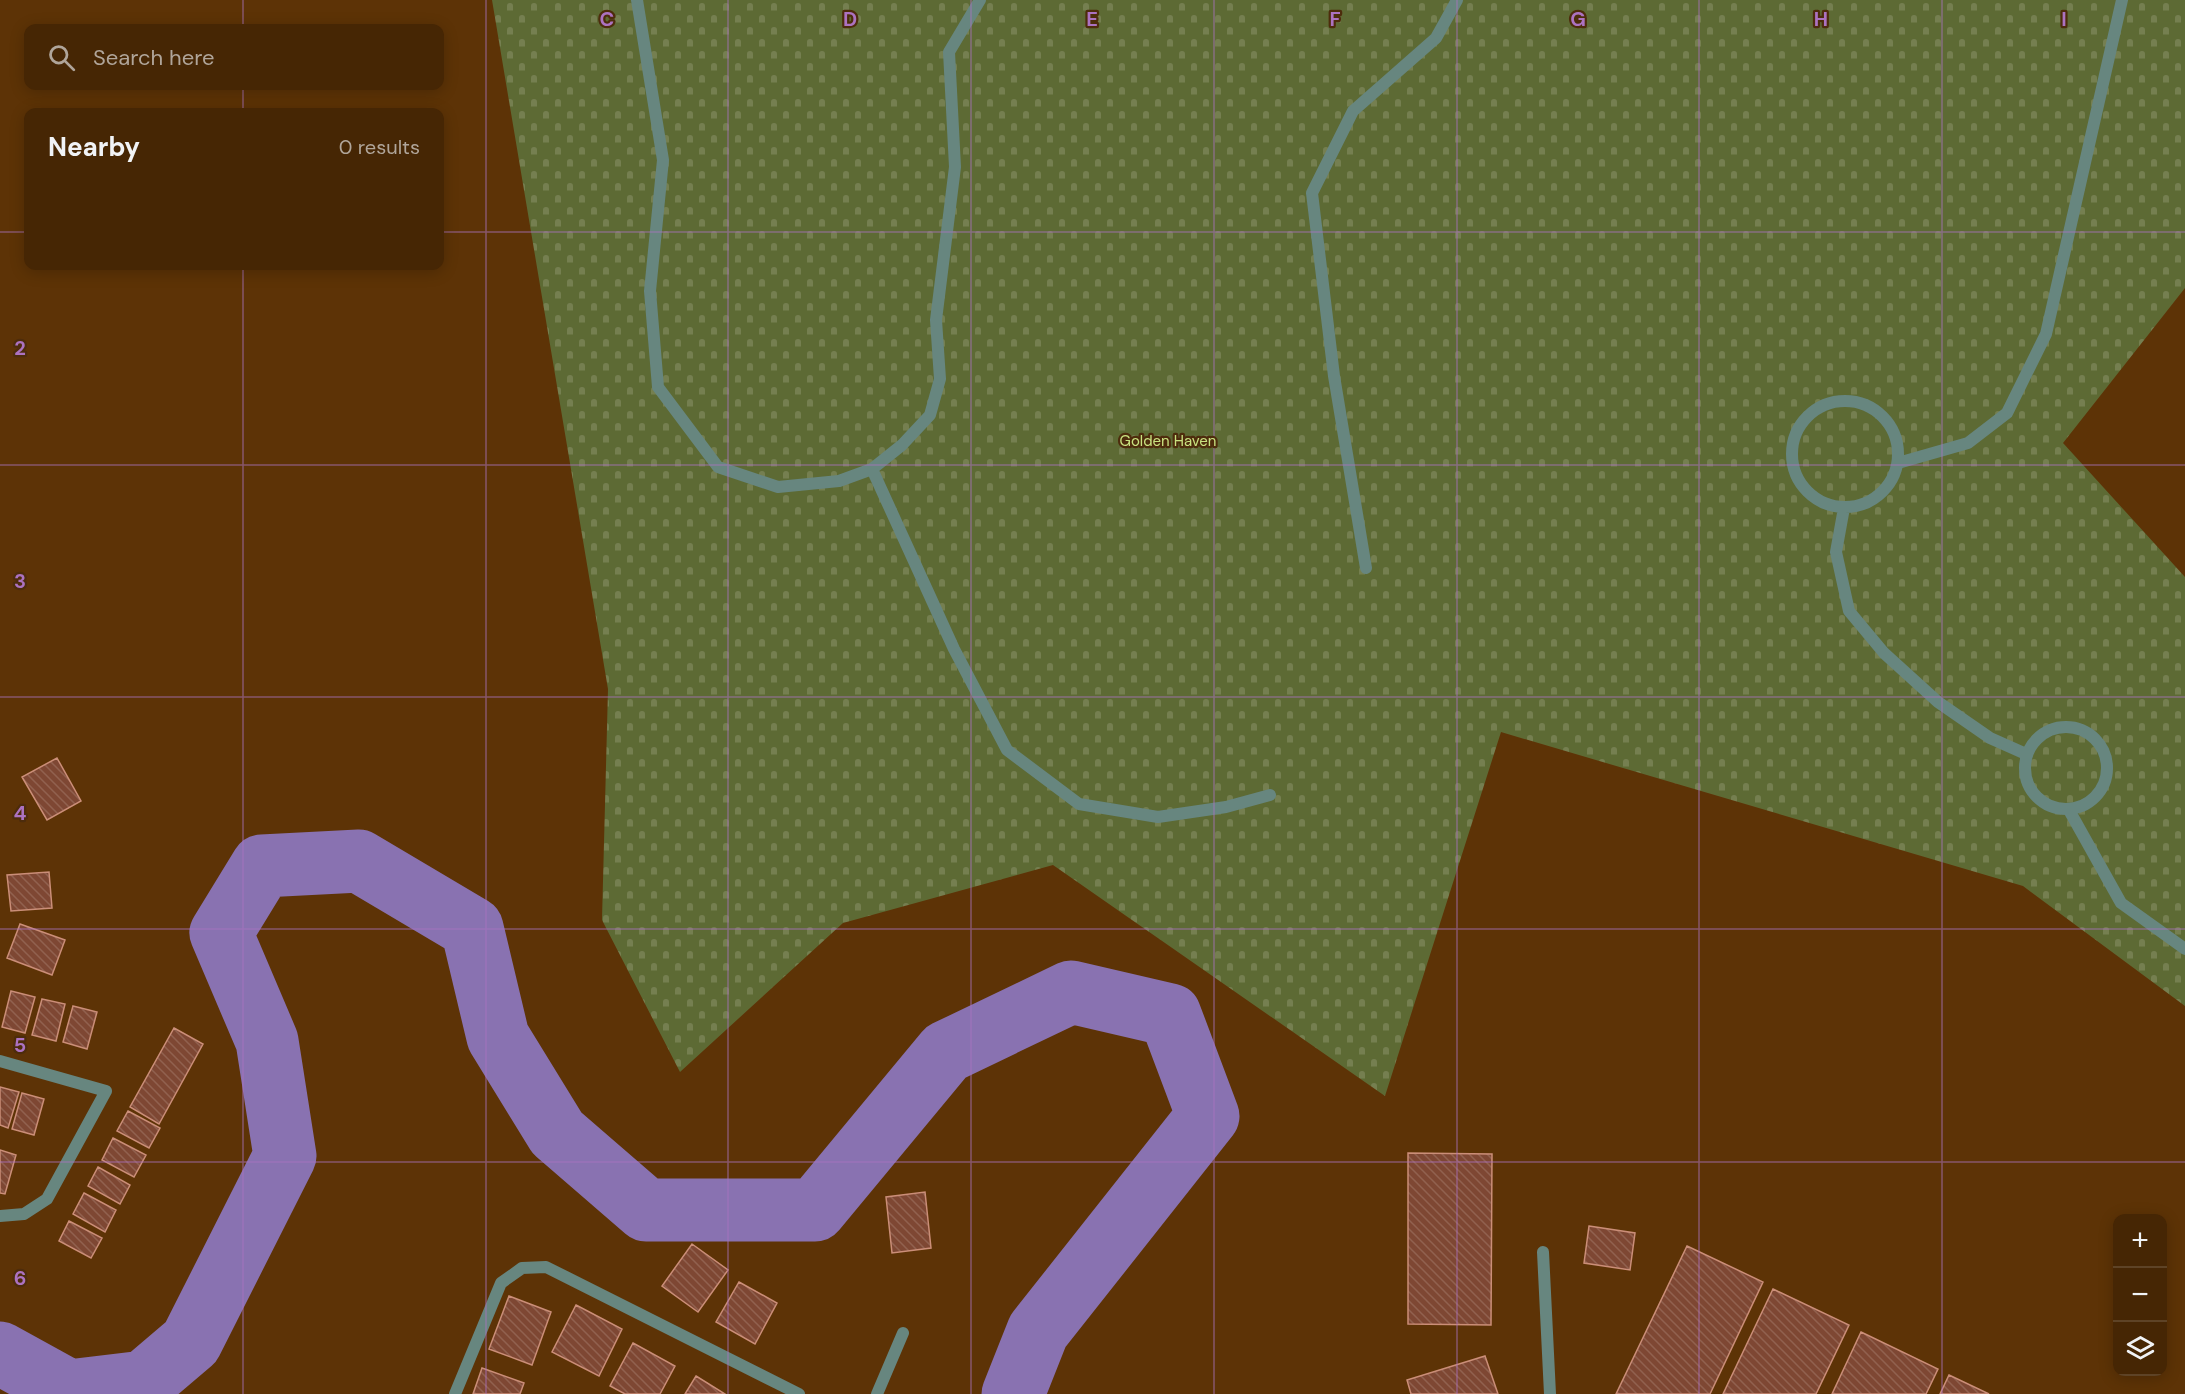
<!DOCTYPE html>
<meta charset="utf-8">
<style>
body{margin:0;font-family:"DM Sans",sans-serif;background:#503213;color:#f1f3f6}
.controls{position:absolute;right:18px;bottom:18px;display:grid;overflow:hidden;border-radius:12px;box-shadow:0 3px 15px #0003}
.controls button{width:54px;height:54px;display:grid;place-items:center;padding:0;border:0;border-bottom:2px solid #5e4326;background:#462604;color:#f1f3f6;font:30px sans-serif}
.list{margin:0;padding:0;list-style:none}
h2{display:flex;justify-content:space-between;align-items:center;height:78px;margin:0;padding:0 24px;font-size:26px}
h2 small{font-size:20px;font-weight:400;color:#b0a59a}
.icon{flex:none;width:33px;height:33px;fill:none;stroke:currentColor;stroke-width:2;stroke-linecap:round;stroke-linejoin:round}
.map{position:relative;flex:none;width:2185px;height:1394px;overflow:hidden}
.search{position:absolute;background:#462604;box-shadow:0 3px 15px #0003;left:24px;top:24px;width:420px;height:66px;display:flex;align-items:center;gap:15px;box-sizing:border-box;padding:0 21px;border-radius:12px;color:#b0a59a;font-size:22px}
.panel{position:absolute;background:#462604;box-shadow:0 3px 15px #0003;left:24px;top:108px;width:420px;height:162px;border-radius:12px}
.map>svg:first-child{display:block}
.cemetery{fill:url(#cemetery-stones)}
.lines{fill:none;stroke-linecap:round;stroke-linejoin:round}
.river{stroke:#8972b1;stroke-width:63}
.building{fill:url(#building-back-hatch);stroke:#cb8e78;stroke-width:1.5}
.service{stroke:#67867f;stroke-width:12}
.minor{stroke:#67867f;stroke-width:12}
.grid{fill:none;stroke:#ac72c1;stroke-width:1.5;stroke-opacity:0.55}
.labels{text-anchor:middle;stroke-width:4.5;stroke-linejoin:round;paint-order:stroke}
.park-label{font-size:15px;fill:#c9e280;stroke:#4d2c0c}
.grid-label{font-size:20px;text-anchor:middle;font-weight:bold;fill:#ac72c1;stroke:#4d2c0c;stroke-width:4.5;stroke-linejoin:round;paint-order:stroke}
</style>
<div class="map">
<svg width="2185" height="1394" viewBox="0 0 2185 1394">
<defs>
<pattern id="cemetery-stones" width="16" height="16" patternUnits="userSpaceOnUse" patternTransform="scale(1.5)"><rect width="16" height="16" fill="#5d6a34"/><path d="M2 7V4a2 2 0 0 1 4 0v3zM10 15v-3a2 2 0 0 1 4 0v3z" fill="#757f50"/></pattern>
<pattern id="building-back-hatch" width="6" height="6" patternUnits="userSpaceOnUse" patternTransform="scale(1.5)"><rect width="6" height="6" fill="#7e4733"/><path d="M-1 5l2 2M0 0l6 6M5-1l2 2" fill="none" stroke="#91614f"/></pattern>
</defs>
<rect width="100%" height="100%" fill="#5d3306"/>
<path class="cemetery" d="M492,0h1693v288l-122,155 122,134v429l-162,-120 -522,-154 -116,364 -332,-231 -210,58 -163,149 -78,-152 6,-231z"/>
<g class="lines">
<path class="river" d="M0,1353l69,38 75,-9 47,-40 94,-186 -18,-115 -46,-108 41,-67 97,-5 113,67 26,109 59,96 89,77h169l131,-158 125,-60 99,23 38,101 -170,215 -25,63"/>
</g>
<path class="building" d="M57,758l24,43 -34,19 -25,-43z
M49,872l3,36 -41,3 -4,-36z
M20,924l45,16 -13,35 -45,-17z
M11,991l24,6 -10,36 -23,-6z
M42,999l23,5 -9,37 -24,-6z
M73,1006l24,6 -10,37 -24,-7z
M174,1028l29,16 -44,80 -29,-17z
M0,1087l19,5 -11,36 -8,-3z
M22,1093l22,6 -10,36 -22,-6z
M128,1111l32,17 -11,20 -32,-17z
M113,1138l33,17 -12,22 -32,-17z
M0,1150l16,5 -11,39 -5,-1z
M1408,1153l84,1 -1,171 -83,-1z
M98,1167l32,18 -10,19 -32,-18z
M925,1192l6,56 -39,5 -6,-56z
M84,1193l32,17 -11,22 -32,-18z
M69,1221l33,17 -11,20 -32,-17z
M1589,1226l46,7 -5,37 -46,-7z
M692,1244l36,26 -30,42 -36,-26z
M1687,1246l76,36 -53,112h-94z
M739,1282l38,21 -22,41 -39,-22z
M1773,1289l76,36 -33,69h-93z
M509,1296l42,16 -19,53 -43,-16z
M576,1305l46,24 -23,47 -47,-24z
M1861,1332l77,37 -12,25h-94z
M633,1343l42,23 -15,28h-35l-15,-8z
M1485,1356l13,38h-87l-4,-14z
M482,1368l42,15 -4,11h-47z
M1949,1375l40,19h-49z
M696,1376l29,18h-40z"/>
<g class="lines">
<path class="service" d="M637,0l26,160 -13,131 8,96 60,80 60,20 61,-6 33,-12 30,-24 28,-30 10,-36 -4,-59 19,-153 -6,-115 31,-52
M1792 454a53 53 0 1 1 106 0a53 53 0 1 1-106 0Z
M1898,463l70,-20 39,-30 39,-79 76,-334
M872,469l82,180 53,101 72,54 79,13 68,-10 44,-12
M1844,508l-8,44 13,59 35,42 54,49 52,36 36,16
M1366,568l-32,-192 -22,-183 41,-82 83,-73 21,-38
M2025 768a41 41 0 1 1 82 0a41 41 0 1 1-82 0Z
M2069,810l52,93 64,46"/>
<path class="minor" d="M0,1061l106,30 -59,108 -23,15 -24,2
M1543,1252l7,142
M455,1394l46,-111 21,-15 24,-1 253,127
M877,1394l26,-61"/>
</g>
<path class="grid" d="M243,0v28M486,0v1394M728,0v1394M971,0v1394M1214,0v1394M1457,0v1394M1699,0v1394M1942,0v1394M243,86v26M0,232h28M440,232h1745M243,266v1128M0,465h2185M0,697h2185M0,929h2185M0,1162h2185"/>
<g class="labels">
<g class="park-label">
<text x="1168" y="446">Golden Haven</text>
</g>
</g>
<g class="grid-label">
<text x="607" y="26">C</text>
<text x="850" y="26">D</text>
<text x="1092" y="26">E</text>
<text x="1335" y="26">F</text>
<text x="1578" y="26">G</text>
<text x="1821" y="26">H</text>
<text x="2064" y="26">I</text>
<text x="20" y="355">2</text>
<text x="20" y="588">3</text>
<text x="20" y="820">4</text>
<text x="20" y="1052">5</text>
<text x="20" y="1285">6</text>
</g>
</svg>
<div class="controls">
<button>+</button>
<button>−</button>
<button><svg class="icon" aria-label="layers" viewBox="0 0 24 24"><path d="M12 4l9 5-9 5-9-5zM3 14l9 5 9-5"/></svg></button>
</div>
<div class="search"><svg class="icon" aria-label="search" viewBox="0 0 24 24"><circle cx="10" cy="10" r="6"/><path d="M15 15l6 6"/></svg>Search here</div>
<section class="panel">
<h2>Nearby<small>0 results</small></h2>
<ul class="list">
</ul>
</section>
</div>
